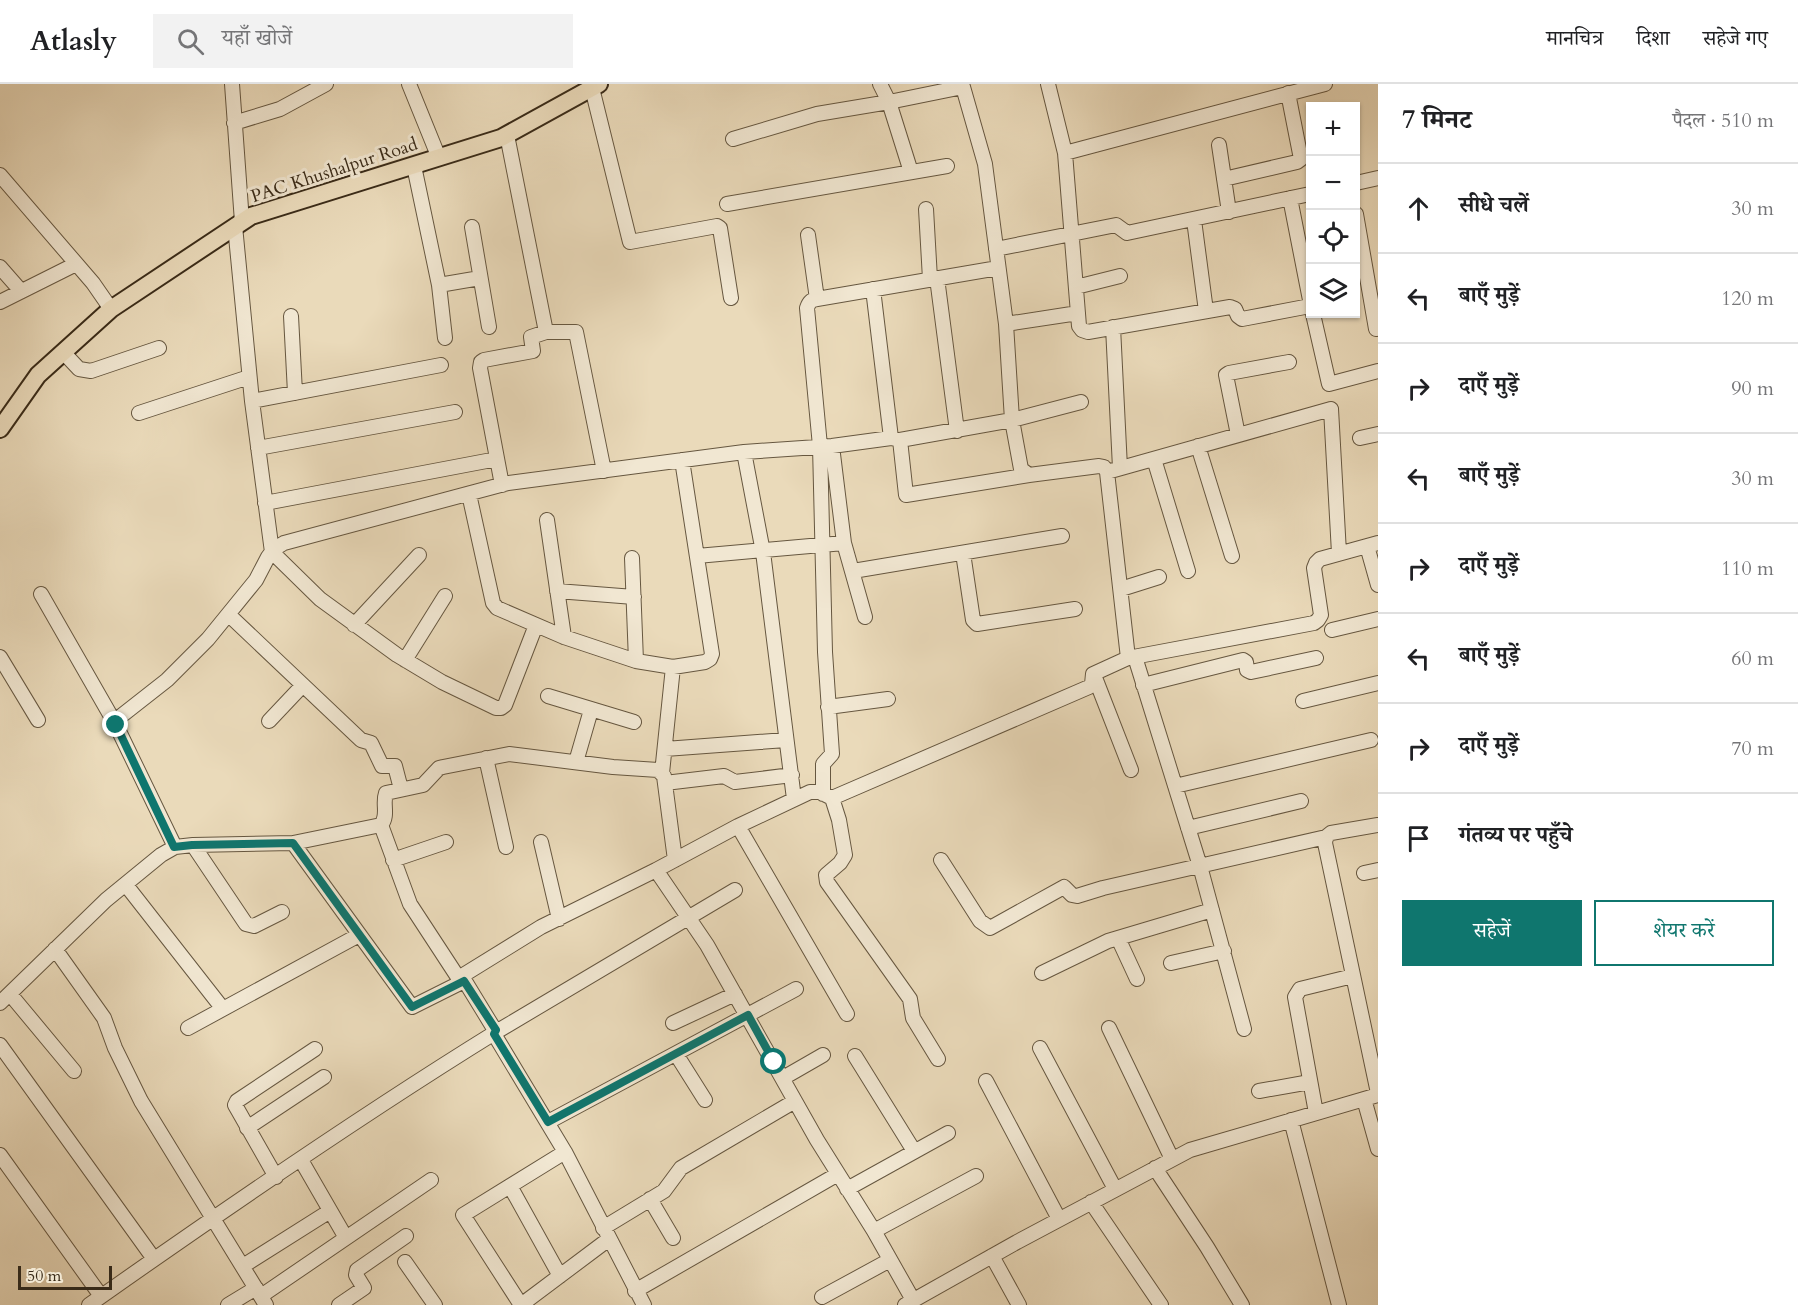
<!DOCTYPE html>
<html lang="hi">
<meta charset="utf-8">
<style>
body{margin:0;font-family:Cardo,"Noto Serif Devanagari",serif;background:#f2f2f2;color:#202124}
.controls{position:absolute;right:18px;top:18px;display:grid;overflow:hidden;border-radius:0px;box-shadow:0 2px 4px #0004}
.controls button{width:54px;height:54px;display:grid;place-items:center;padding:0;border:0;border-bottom:2px solid #e0e0e0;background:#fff;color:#202124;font:30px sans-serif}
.scale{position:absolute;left:18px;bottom:15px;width:94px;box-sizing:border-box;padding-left:6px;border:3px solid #3a2b18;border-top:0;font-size:16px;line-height:21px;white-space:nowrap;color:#3a2b18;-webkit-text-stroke:4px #f1e7d2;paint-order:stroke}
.stop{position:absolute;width:18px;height:18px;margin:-14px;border:4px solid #0f766e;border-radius:50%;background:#fff}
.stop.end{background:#0f766e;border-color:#fff;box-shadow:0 2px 6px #0008}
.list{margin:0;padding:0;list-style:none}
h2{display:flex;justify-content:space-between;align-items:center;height:78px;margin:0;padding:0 24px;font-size:26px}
h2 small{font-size:20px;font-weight:400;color:#757577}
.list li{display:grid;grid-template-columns:39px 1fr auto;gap:18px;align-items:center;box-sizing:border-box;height:90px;padding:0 24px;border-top:2px solid #e0e0e0}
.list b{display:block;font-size:22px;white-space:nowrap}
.list em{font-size:20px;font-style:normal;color:#757577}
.actions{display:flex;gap:12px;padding:18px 24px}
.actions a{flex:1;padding:14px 0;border:2px solid #0f766e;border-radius:0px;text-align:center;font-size:21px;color:#0f766e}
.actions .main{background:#0f766e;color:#fff}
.icon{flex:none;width:33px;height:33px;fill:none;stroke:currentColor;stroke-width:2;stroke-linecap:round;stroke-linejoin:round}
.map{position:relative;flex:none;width:1378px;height:1221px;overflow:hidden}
header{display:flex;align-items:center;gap:36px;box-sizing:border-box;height:84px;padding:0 30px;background:#fff;border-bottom:2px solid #e0e0e0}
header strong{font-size:28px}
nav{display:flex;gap:33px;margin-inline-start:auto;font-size:21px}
.search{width:420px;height:54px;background:#f2f2f2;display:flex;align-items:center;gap:15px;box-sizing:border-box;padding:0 21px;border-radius:0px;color:#757577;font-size:22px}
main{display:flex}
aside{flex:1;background:#fff}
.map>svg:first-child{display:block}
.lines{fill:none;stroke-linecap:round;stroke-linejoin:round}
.minor-casing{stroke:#665740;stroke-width:16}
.major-casing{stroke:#3a2b18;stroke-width:20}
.minor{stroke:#f1e7d2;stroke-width:14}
.major{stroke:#eadaba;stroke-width:16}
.route{stroke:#0f766e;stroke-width:8}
.labels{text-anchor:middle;stroke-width:6;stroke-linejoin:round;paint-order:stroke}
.street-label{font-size:18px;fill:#3a2b18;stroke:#f1e7d2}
</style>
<header>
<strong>Atlasly</strong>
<div class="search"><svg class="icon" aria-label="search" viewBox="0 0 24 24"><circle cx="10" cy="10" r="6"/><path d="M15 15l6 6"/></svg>यहाँ खोजें</div>
<nav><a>मानचित्र</a><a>दिशा</a><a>सहेजे गए</a></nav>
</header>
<main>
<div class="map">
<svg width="1378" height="1221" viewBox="0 0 1378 1221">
<rect width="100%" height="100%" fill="#eadaba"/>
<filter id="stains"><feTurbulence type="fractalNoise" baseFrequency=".00333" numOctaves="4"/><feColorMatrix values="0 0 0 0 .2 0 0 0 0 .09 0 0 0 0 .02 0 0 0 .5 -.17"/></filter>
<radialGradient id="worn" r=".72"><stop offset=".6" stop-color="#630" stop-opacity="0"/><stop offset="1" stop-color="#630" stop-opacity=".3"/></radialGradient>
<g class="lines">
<defs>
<path id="minor" d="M232,0l10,138
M409,0l30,74
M880,0l9,18 22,70
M1048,0l17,69 14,173 3,4 6,2 142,-25 5,2 3,7 4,3 68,-13
M592,4l38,154 87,-16 3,2 11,70
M234,39l46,-14 46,-25
M507,51l39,197
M733,55l84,-25 72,-12 74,-15 22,77 21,160 6,96 69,-18
M1219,61l10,67
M1065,69l260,-69
M414,82l25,119 6,53
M0,91l93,108 18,26
M1224,95l73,-17 4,-3 -13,-66
M1356,99l22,-5
M1290,114l20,102
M727,120l220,-38
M926,125l4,70
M1356,130l20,115
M1194,136l12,91
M235,142l17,175 20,151 48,47 77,56 45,27 54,26h5l4,-3 31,-80
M472,143l17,100
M808,151l9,64
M996,165l120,-24 11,8 183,-39
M0,183l21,24
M937,194l20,153
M439,201l41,-7
M1076,203l44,-11
M873,205l18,149
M0,218l76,-38
M1313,230l16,70 49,-13
M291,232l4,77
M1006,240l72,-11
M1113,243l7,141
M63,268l16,17 12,2 68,-23
M252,317l189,-36
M139,329l110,-36
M1238,351l-12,-60 3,-2 60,-11
M1360,354l18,-4
M900,356l6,55 123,-20
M832,362l12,97 21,74
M1198,362l34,110
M258,364l197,-36
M744,368l19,100 31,247
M1154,375l34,112
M1107,388l224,-63 8,144
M502,401l-22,-117 1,-6 3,-2 49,-9 -2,-14 15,-5h30l28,139
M469,410l24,109 4,5 67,29 72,24 37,6 32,-5 5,-3 2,-5 -30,-194
M265,419l232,-44
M547,436l17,117
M1367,462l11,39
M963,469l10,67 4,4 98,-15
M697,472l147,-13
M632,474l4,103
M853,487l209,-35
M1121,505l38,-12
M557,507l77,6
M41,510l75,131
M229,531l132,125 10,3 11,23h13l6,23
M354,541l65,-70
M1332,546l46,-11
M0,573l38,63
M1135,573l65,209 44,163
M405,576l40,-64
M1094,591l37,95
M1143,601l100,-25 3,2 1,8 4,2 65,-14
M548,612l86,26
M1303,617l75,-18
M828,623l60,-8
M269,637l34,-36
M665,665l121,-9
M486,674l20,89
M576,678l15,-52
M662,689l11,-106
M665,699l59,-7 11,6 57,-7
M1175,702l196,-46
M823,710v-30l9,-10 -7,-102 -5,-206 -13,-138c2,-6 4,-8 10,-9l181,-31
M832,714l7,22 6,35 -5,8 -14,12 1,7 83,117 3,19 25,41
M381,741l29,79 51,78
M738,742l109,188
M1188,744l113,-27
M1326,753l-1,6 53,250
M541,758l18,77
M293,759l119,164 52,-26
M193,761l53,79 8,2 28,-14
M175,763l-59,-122v-5l51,-40 41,-41 48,-59 12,-23 6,-8 10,-6 224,-60 236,-31 88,-6 59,-8 9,2 112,-20 9,49 8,6 70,-9 5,1 3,5 21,186
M393,776l53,-18
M941,776l39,61 10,7 74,-41 8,8 5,1 26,-8 223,-51 5,-4 47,-8
M656,786l51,75 110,195 57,91 39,69
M1364,789l14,-3
M126,801l97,124
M1118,854l19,41
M55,865l49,69 11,30 26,53 125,204
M1171,879l53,-12
M1042,889l66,-32 104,-31
M10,910l64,77
M0,919l106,-103 55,-45 14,-8 18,-2 100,-2 88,-18c8,-10 1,-21 5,-32l37,-8 16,-17 4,-1 66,-13 104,13 45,3 6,6 11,84
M673,939l62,-29
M188,944l171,-93
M1109,944l63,131
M496,948l239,-142
M494,950l71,118 79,153
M0,961l154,214
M1040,964l75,141
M676,970l29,46
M855,972l59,95
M783,994l40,-23
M986,997l73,138
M1259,1007l51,-9
M1364,1015l14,50
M1316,1029l-21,-116 5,-8 53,-13
M1291,1036l48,185
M548,1038l248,-133
M247,1044l77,-51
M0,1071l101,141
M301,1076l45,78
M1155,1084l52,79 35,58
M276,1093l-41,-72 2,-4 78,-52
M510,1102l50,90
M847,1105l101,-56
M650,1115l23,39
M1091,1118l70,103
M603,1144l61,-37 17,-23 114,-67
M874,1147l102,-55
M992,1172l27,49
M405,1178l30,43
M243,1182l87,-55
M635,1207l203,-117
M261,1212l170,-116
M822,1213l68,-37
M89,1221c133,-94 268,-187 407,-273l-33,-54 2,-4 76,-47 115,-57 82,-44 72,-34h10l12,6 257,-111 3,-3 1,-10 35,-16 186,-35 4,-3 3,-5 -7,-47 2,-5 4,-4 58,-16
M228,1221l28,-17
M339,1221l25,-17 -8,-13 1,-5 49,-34
M521,1221l-58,-90 102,-63
M521,1221l88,-66
M905,1221l112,-63 173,-92 188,-55"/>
<path id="major" d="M0,345l38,-54 73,-66 140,-93 250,-78 98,-54"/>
</defs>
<use href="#minor" class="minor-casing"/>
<use href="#major" class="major-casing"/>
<use href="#minor" class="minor"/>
<use href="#major" class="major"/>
</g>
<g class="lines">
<path class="route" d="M116,641l58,122 18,-2 101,-2 119,164 52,-26 32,49 -2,4 54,88 200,-107 26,47"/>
</g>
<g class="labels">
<g class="street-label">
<text transform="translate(334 86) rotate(-18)" y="6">PAC Khushalpur Road</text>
</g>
</g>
<rect width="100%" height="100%" filter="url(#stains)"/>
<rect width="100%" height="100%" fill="url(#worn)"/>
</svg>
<div class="controls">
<button>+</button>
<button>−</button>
<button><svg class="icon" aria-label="locate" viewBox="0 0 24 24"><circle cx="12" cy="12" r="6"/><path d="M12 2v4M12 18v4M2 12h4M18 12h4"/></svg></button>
<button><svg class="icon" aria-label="layers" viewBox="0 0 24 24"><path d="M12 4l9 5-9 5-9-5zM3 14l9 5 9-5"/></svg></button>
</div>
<div class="scale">50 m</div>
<div class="stop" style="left:774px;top:978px"></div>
<div class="stop end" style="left:116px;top:641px"></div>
</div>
<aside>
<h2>7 मिनट<small>पैदल · 510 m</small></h2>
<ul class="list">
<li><svg class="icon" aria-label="ahead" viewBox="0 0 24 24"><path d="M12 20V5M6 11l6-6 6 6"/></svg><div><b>सीधे चलें</b></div><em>30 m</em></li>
<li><svg class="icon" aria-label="left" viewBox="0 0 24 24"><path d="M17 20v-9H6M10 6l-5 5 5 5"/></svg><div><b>बाएँ मुड़ें</b></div><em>120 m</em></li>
<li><svg class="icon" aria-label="right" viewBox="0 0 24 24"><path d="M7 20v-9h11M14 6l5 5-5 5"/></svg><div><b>दाएँ मुड़ें</b></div><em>90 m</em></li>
<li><svg class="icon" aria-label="left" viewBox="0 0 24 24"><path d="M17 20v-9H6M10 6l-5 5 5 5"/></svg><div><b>बाएँ मुड़ें</b></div><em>30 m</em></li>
<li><svg class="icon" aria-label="right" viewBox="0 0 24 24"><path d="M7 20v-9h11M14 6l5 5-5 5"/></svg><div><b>दाएँ मुड़ें</b></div><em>110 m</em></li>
<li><svg class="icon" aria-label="left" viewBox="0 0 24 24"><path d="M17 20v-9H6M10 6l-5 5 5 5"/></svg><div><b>बाएँ मुड़ें</b></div><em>60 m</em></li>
<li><svg class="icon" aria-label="right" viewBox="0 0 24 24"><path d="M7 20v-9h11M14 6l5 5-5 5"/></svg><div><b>दाएँ मुड़ें</b></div><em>70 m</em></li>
<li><svg class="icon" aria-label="arrive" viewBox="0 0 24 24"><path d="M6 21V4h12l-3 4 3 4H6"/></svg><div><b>गंतव्य पर पहुँचे</b></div></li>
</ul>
<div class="actions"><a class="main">सहेजें</a><a>शेयर करें</a></div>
</aside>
</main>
